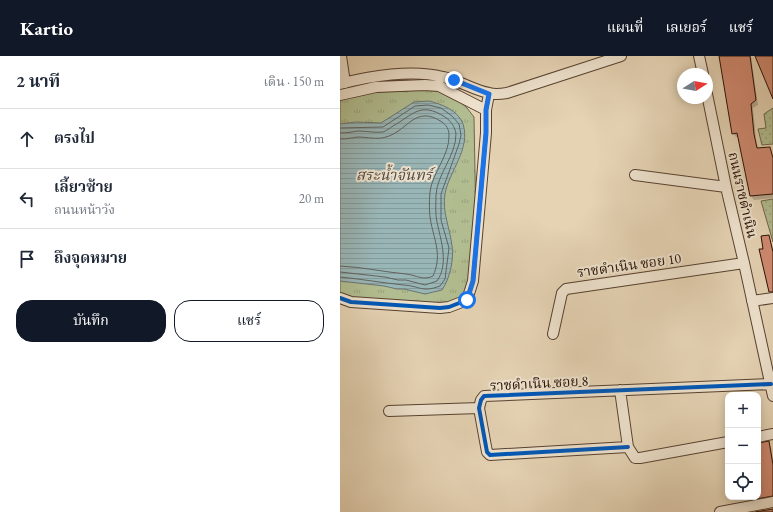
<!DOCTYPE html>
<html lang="th">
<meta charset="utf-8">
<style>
body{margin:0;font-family:"EB Garamond","Noto Serif Thai",serif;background:#f2f2f3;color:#1f2937}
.controls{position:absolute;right:12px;bottom:12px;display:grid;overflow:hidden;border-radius:8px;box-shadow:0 2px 10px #0003}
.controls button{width:36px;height:36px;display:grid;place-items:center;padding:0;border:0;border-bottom:1px solid #e0e1e3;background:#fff;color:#1f2937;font:20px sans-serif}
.compass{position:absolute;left:337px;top:12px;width:36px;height:36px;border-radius:50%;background:#fff;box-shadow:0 2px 10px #0003;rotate:79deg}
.stop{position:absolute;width:12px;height:12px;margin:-9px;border:3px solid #1a73e8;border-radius:50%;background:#fff}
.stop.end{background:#1a73e8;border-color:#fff;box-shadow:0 1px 4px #0008}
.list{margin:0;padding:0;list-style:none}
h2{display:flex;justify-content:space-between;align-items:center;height:52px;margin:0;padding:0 16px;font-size:17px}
h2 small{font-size:13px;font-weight:400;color:#747a83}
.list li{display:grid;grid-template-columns:26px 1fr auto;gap:12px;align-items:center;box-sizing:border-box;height:60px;padding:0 16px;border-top:1px solid #e0e1e3}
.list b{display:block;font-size:15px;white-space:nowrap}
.list p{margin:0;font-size:13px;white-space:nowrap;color:#747a83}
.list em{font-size:13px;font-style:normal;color:#747a83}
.actions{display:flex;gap:8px;padding:12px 16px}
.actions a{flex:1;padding:9px 0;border:1px solid #111827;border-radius:16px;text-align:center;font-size:14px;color:#111827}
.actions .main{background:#111827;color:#fff}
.icon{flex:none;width:22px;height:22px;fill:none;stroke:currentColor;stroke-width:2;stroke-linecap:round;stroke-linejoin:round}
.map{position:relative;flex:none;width:433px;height:456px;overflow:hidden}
header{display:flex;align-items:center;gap:24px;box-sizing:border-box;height:56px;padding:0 20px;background:#111827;color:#fff}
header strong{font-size:19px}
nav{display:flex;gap:22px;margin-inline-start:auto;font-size:14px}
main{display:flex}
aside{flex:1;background:#fff}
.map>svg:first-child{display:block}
.grass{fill:url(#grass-dots);stroke:#6c664a}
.park{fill:url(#park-tufts);stroke:#6c664a}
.water{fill:url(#water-rules);stroke:#6c746f}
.shadow{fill:#0003}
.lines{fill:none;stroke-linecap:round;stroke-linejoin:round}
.shore{stroke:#60635e;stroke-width:1}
.building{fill:#d18b72;stroke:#281004}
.minor-casing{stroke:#574130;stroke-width:12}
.minor{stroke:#eee2ce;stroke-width:10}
.cycleway-casing{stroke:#eee2ce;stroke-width:6}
.cycleway{stroke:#0057b8;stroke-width:4}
.route{stroke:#1a73e8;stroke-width:5}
.labels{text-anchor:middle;stroke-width:4;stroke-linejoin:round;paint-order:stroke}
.street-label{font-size:14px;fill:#281004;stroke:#eee2ce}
.water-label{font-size:15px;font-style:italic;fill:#504a43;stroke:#eee2ce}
</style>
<header>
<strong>Kartio</strong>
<nav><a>แผนที่</a><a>เลเยอร์</a><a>แชร์</a></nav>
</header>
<main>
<aside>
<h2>2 นาที<small>เดิน · 150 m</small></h2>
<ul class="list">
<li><svg class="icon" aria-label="ahead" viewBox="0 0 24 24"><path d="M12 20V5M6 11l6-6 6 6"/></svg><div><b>ตรงไป</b></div><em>130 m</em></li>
<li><svg class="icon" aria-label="left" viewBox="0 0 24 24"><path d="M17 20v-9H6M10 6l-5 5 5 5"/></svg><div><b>เลี้ยวซ้าย</b><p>ถนนหน้าวัง</p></div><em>20 m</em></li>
<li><svg class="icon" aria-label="arrive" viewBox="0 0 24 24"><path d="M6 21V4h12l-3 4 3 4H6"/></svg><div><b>ถึงจุดหมาย</b></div></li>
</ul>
<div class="actions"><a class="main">บันทึก</a><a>แชร์</a></div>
</aside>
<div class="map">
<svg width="433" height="456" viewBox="0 0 433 456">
<defs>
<pattern id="grass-dots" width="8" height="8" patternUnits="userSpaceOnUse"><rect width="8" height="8" fill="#b1bd90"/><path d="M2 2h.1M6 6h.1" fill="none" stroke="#98a17b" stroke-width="1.8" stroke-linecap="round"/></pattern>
<pattern id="park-tufts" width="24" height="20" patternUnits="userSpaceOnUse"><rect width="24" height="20" fill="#b1bd90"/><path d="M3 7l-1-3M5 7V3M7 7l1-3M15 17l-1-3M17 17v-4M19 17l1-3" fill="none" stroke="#98a17b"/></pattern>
<pattern id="water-rules" width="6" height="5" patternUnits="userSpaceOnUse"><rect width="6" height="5" fill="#99b6b7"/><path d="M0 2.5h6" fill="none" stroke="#849b9c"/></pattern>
</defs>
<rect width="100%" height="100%" fill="#e5d3b4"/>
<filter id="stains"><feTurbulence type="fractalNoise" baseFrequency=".005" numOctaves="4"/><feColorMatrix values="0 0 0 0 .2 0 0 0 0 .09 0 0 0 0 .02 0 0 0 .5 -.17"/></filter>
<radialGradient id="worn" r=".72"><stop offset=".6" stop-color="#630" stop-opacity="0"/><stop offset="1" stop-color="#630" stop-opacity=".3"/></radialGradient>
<path class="grass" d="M433,52v36l-11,1 -4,-16 8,-1 -2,-14z
M433,143v43l-12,-41z"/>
<path class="park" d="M80,27l30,10 17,15 7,9 2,111 -4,53 -7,17 -16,8 -109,-9v-201z"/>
<path class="water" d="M89,45c12,3 29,9 34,23 8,25 -14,47 -18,70 -3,18 5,34 7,52 2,14 -2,32 -10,44l-17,4 -21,-5h-7l-13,-3 -44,-5v-157l16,-2 25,1 33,-21z"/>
<path class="shadow" d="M381,0h30l7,49 -5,3 3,31 2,10 12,-1 2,4 1,46 -19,2 -3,-4 -12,-59h-3l-3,-4z
M429,180l4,13v47l-3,-4z
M428,387l3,4 2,13v40l-19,3 -3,-6h7v-53z"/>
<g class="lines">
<path class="shore" d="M0,72l43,-1 32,-21 13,-1 13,3 11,8 7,8 2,11 -2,9 -18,50v26l8,28 -4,31 -5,7c-18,7 -20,0 -36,-1 -21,-2 -43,-6 -64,-8
M0,77c6,0 12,-1 18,-2 8,0 17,2 25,1 3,-1 7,-4 10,-6 20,-11 27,-25 52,-9 6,4 10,10 11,17 0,22 -19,40 -20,61 0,9 -1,19 1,27 4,19 12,42 0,59l-12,4 -19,-5h-8l-13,-3 -45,-5
M0,83c6,0 12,-1 18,-2 9,0 19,3 28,0 22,-6 29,-33 56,-15 4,3 7,7 7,13 1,20 -17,38 -19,57 -1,10 -1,22 1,31 4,19 11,33 2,53 -10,5 -17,-1 -27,-2 -22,-2 -44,-7 -66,-8"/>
</g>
<path class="building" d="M379,0h31l6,44 -5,4 3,30 3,14 13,-1 3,11v36l-23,2 -13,-63 -5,1z
M415,0h18v43z
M429,179l4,17v40h-4l-10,-43h4l-2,-13z
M429,385l4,24v31l-22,4 -1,-3h8v-54z
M433,453v3h-18z"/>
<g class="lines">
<defs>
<path id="minor" d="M1,0l4,27
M359,0l4,18
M0,28c30,-8 72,-15 103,-7 16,3 30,13 46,16 6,2 12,1 18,0l114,-37
M367,38l19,93 18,76 29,133
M0,39l36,-8 49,-2 14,1 47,24
M295,119l91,12
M0,242l11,4 89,6 9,-1 18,-7 6,-19 13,-148v-23l3,-16
M412,245l21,-3
M213,278l9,-41 4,-4 178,-26
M280,334l8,57 7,11h5l88,-16
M49,355l90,-3
M418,381l15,-3
M288,391l-138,8 -3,-3 -8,-44 2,-8 3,-4 287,-12
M380,456l53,-10"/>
</defs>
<use href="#minor" class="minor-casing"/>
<use href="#minor" class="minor"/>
<defs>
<path id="cycleway" d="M0,242l11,4 89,6 9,-1 18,-7 6,-19 13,-148v-23l3,-16
M288,391l-138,8 -3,-3 -8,-44 2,-8 3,-4 287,-12"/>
</defs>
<use href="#cycleway" class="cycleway-casing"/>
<use href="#cycleway" class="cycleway"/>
</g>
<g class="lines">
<path class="route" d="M114,24l35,14 -3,16v23l-13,148 -6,19"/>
</g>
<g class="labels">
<g class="street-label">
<text transform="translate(403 139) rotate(77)" y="5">ถนนราชดำเนิน</text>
<text transform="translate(289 209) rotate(-8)" y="5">ราชดำเนิน ซอย 10</text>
<text transform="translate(199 327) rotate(-3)" y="5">ราชดำเนิน ซอย 8</text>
</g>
<g class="water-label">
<text x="54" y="124">สระน้ำจันทร์</text>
</g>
</g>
<rect width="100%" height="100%" filter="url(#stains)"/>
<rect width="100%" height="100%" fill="url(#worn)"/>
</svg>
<div class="controls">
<button>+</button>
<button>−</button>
<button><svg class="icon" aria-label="locate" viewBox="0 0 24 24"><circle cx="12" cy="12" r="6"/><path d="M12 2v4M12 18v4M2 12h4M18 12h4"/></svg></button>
</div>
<svg class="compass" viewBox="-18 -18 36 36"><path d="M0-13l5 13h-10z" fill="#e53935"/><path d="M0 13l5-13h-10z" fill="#747a83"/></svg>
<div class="stop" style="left:127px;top:244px"></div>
<div class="stop end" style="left:114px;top:24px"></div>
</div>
</main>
